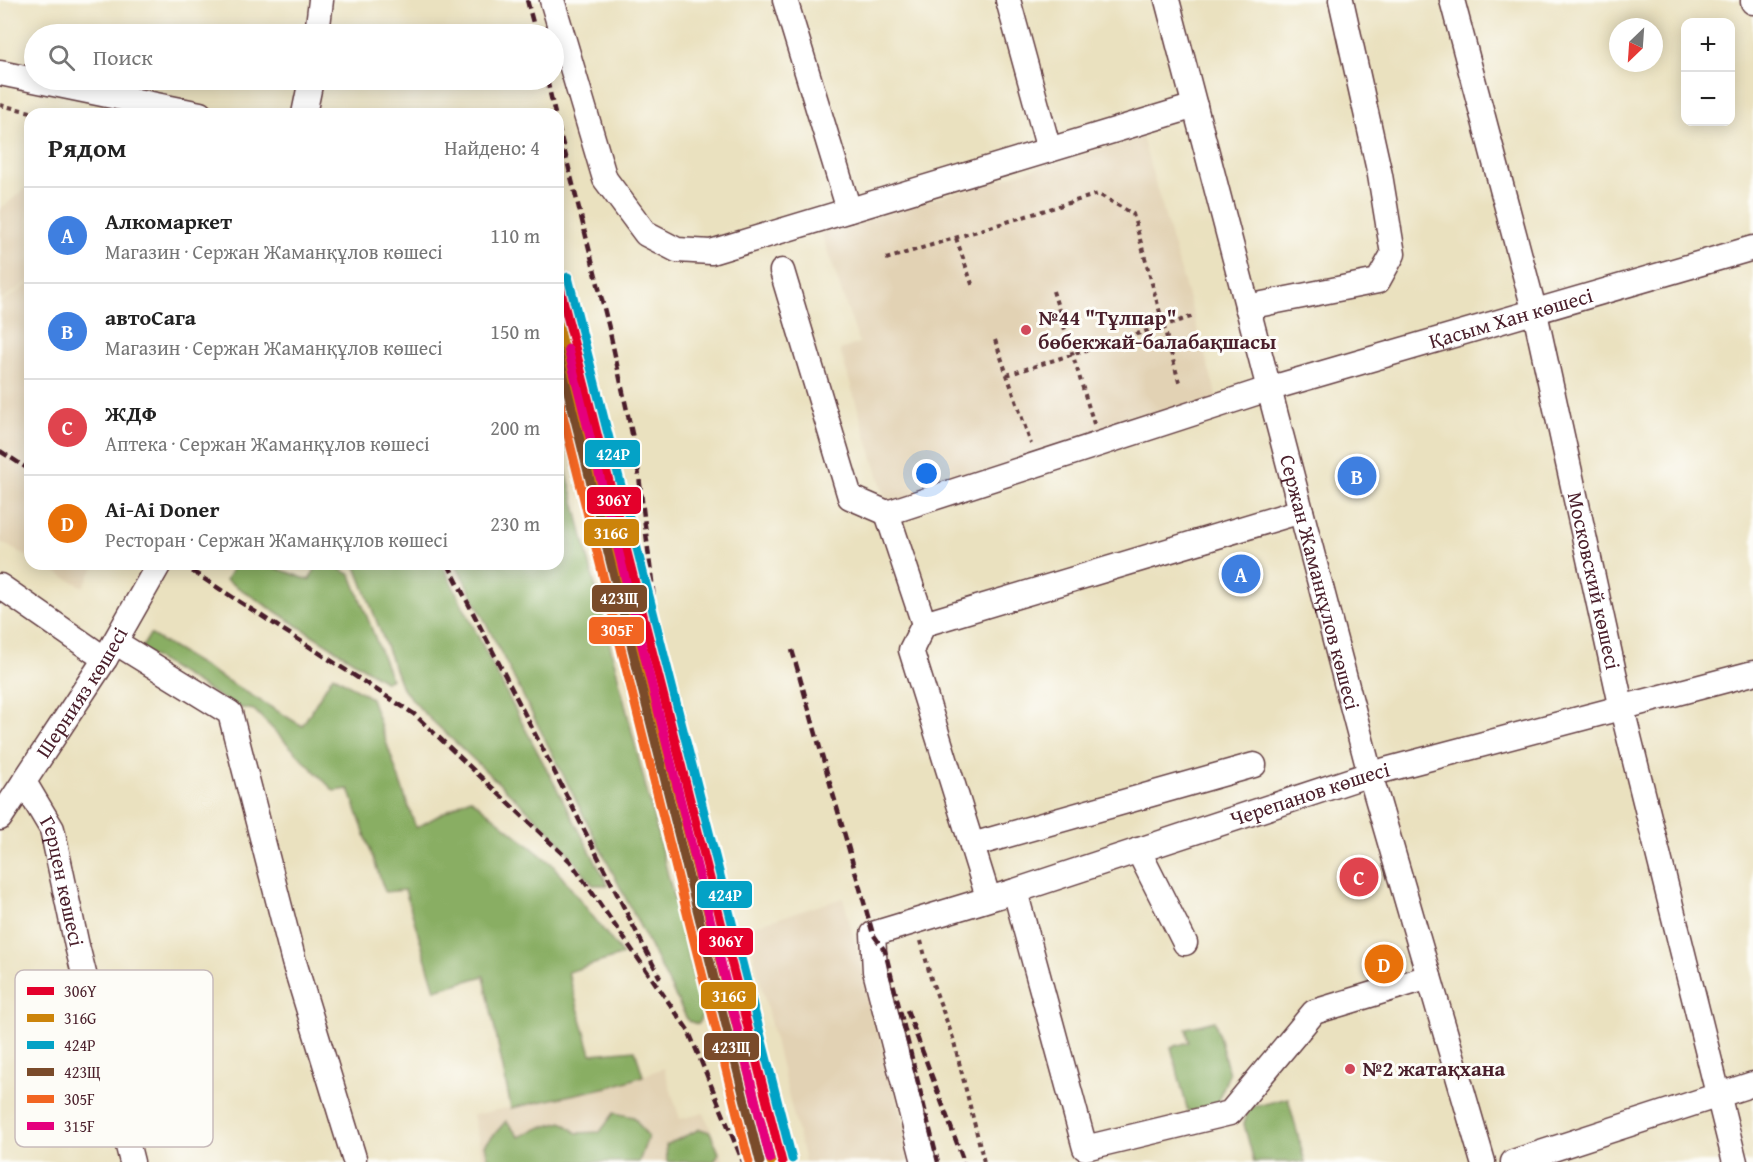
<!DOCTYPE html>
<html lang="ru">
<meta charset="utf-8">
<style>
body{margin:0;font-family:"Gentium Book Plus",serif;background:#f2f2f2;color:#222}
.controls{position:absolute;right:18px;top:18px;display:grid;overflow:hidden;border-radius:12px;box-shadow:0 3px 15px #0003}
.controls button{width:54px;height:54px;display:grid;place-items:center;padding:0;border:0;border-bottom:2px solid #e0e0e0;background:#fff;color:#222;font:30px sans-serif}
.compass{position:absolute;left:1609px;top:18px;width:54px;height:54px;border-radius:50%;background:#fff;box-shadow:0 3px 15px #0003;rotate:205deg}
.you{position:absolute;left:927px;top:474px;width:21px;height:21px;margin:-15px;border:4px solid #fff;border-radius:50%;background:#1a73e8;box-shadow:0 0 0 9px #1a73e833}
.badge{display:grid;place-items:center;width:39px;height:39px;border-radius:50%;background:#1a73e8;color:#fff;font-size:20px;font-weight:700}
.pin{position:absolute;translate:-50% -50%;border:3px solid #fff;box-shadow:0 2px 6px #0006}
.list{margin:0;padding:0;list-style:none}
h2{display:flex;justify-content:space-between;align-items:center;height:78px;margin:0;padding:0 24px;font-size:26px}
h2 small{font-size:20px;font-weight:400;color:#767676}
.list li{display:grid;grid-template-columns:39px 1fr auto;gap:18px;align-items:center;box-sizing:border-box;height:96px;padding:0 24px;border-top:2px solid #e0e0e0}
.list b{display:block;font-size:22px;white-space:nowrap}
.list p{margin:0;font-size:20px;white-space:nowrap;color:#767676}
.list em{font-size:20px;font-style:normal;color:#767676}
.icon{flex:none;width:33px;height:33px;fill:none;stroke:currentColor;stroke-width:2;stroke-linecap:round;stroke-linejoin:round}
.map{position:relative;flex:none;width:1753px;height:1162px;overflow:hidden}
.search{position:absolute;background:#fff;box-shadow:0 3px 15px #0003;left:24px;top:24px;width:540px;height:66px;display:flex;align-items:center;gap:15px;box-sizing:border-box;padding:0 21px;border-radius:33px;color:#767676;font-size:22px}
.panel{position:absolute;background:#fff;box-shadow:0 3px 15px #0003;left:24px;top:108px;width:540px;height:462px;border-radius:18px}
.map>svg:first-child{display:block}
.built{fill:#e2d2b4}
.forest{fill:#89ae64;stroke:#6a6648;stroke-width:1.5}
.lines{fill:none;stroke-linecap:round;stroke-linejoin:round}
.minor-casing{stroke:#623c41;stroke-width:27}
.path{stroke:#623c41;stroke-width:4;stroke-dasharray:4.5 4.5;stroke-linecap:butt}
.minor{stroke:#fff;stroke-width:24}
.rail{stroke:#4a1f2b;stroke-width:4.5;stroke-dasharray:9 4.5;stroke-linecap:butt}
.rail-1-casing{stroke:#fdfcf7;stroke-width:14}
.rail-2-casing{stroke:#fdfcf7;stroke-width:14}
.rail-3-casing{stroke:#fdfcf7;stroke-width:14}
.rail-4-casing{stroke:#fdfcf7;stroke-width:14}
.rail-5-casing{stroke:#fdfcf7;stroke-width:14}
.rail-6-casing{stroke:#fdfcf7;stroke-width:14}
.rail-1{stroke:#e4002b;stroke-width:9}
.rail-2{stroke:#cc840b;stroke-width:9}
.rail-3{stroke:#04a2c6;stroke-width:9}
.rail-4{stroke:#7a4b2a;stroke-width:9}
.rail-5{stroke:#f26522;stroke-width:9}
.rail-6{stroke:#e5007d;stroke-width:9}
.poi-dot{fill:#d1495b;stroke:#fdfcf7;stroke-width:2}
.labels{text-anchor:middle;stroke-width:6;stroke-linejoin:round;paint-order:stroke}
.poi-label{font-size:21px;font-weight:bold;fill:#4a1f2b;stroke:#fdfcf7;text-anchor:start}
.street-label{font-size:21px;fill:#4a1f2b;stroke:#fdfcf7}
.key{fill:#fdfcf7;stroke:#c7baba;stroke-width:1.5}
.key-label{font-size:16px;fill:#4a1f2b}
.line-badge{stroke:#fdfcf7;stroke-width:2}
.badge-label{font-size:16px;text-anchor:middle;font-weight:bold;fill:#fff}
</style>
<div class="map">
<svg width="1753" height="1162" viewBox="0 0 1753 1162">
<rect width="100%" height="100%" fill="#fdfcf7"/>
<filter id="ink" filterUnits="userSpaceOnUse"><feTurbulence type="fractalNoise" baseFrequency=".0167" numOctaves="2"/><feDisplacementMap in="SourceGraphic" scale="12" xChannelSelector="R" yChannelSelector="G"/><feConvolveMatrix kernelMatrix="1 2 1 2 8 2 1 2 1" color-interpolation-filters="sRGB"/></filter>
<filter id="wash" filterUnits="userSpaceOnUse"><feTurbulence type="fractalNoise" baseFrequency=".008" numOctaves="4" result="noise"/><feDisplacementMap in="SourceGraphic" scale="24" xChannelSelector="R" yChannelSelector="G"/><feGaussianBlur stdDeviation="1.35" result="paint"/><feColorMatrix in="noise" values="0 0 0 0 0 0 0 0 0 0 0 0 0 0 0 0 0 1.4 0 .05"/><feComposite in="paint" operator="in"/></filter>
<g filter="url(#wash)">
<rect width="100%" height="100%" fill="#eae1bf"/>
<path class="built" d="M1142,137l76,263 -330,108 -48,-158 19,-7 -38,-111z
M28,186l2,95 -30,20v-95l3,1z
M30,283v275l-30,-16v-239z
M40,564h56l-13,23z
M843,898l72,264h-110l-58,-234z
M664,1068l16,51 24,-6 20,49h-241l-10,-47 140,-29z"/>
<path class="forest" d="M558,438l145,576 -5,10 -10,-3 -232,-457h102z
M235,564h30l44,16 9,-16h13l20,11 40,104 -5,3 -160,-102z
M355,564h87l67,134 99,187h-15l-38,-49 -131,-123 -22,-25z
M150,634l152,92 31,-51 38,23 45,130 54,-30 82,66 71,91 -55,17 23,82 44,-4 8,26 -30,10 -102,22 -27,-132 -49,14 -30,-100 -20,2 -36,-103 -15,2 -80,-81 -18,-3 -95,-58z
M1215,1021l14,53 -13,31 -28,7 -17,-65 18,-5 -3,-14z
M1288,1098l17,64h-51l-10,-38 5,-16z
M614,1113l20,4 14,20 -9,25h-150l-4,-17 21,-24 13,16 20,-9 23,-6 15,11 23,-1z
M700,1129l10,3 9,21 -5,9h-47l-1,-17z"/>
</g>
<g filter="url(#ink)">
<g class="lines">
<defs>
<g id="minor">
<path d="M552,0l53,179 41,55 31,16 34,2 484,-146"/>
<path d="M785,0l64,210"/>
<path d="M1008,0l41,150"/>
<path id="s1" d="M1167,0l203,774 113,388"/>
<path id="s2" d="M1452,0l83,313 87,396 113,453"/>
<path d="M1753,0v2"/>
<path d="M317,34l4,-34"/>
<path d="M0,73l200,41"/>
<path d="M304,114l7,-34"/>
<path id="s3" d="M782,271l68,226 37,16 381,-124 485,-141"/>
<path d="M1247,307l131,-26 15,-27 -13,-79 -39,-175"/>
<path d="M887,513l37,111 377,-113"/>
<path d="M0,586l105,73"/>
<path d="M924,624l-13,26 77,247"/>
<path d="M115,642l115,71 64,249 60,196"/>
<path id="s4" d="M24,782l28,47 25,117 55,216"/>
<path id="s5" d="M0,818l105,-159 54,-95"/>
<path d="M972,845l282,-80"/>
<path d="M1138,850l47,93"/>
<path d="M1015,891l70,257 145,-35 84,-101 115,-35"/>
<path id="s6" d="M924,1162l-49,-191 -2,-37 142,-43 355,-117 383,-101"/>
<path d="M1513,1162l240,-78"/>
</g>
</defs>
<use href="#minor" class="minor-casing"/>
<path class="path" d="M0,105l40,9
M956,238l17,49
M886,259l212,-65 35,20 46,168
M1053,291l41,133
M995,340l36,104
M1007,375l187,-59
M921,941l10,38 22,59 31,124"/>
<use href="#minor" class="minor"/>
<path class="rail" d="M527,0l9,34
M547,80l8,34
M558,125l51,203 27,124 20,162 71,278 55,270
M0,451l30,19
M181,564l233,150 156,147 118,169 55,132
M448,564l212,414
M792,650l81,284 12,17 53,211
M907,1010l57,152"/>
<defs>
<path id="rail-1" d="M558,280l224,882"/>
<path id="rail-2" d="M558,323l213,839"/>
<path id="rail-3" d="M568,277l224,882"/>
<path id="rail-4" d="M558,352l202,810"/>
<path id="rail-5" d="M558,395l191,767"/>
<path id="rail-6" d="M568,349l202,810"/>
</defs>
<use href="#rail-1" class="rail-1-casing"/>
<use href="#rail-2" class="rail-2-casing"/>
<use href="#rail-3" class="rail-3-casing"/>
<use href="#rail-4" class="rail-4-casing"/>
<use href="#rail-5" class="rail-5-casing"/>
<use href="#rail-6" class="rail-6-casing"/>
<use href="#rail-1" class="rail-1"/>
<use href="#rail-2" class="rail-2"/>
<use href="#rail-3" class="rail-3"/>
<use href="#rail-4" class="rail-4"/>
<use href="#rail-5" class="rail-5"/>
<use href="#rail-6" class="rail-6"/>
</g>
</g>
<g class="poi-dot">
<circle cx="1026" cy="330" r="6"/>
<circle cx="1350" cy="1069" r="6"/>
</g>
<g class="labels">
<g class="poi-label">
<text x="1038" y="325">№44 "Тұлпар"<tspan x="1038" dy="24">бөбекжай-балабақшасы</tspan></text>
<text x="1362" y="1076">№2 жатақхана</text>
</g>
<g class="street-label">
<text dy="7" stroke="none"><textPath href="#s3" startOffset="930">Қасым Хан көшесі</textPath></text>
<text dy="7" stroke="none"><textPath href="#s2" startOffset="598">Московский көшесі</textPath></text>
<text dy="7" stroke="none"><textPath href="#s1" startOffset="602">Сержан Жаманқұлов көшесі</textPath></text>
<text dy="7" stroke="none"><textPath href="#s5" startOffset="150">Шернияз көшесі</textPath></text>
<text dy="7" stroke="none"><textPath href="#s6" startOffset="693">Черепанов көшесі</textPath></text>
<text dy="7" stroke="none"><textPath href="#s4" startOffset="108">Герцен көшесі</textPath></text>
</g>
</g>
<rect x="15" y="970" width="198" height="177" rx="9" class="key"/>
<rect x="27" y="987" width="27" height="8" fill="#e4002b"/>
<rect x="27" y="1014" width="27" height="8" fill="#cc840b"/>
<rect x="27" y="1041" width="27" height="8" fill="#04a2c6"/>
<rect x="27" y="1068" width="27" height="8" fill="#7a4b2a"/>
<rect x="27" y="1095" width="27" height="8" fill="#f26522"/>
<rect x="27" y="1122" width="27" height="8" fill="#e5007d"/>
<g class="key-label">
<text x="64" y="997">306Y</text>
<text x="64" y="1024">316G</text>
<text x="64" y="1051">424Р</text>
<text x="64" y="1078">423Щ</text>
<text x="64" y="1105">305F</text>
<text x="64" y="1132">315F</text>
</g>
<g class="line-badge">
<rect x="584" y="439" width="57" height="29" rx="6" fill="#04a2c6"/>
<rect x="586" y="486" width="56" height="29" rx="6" fill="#e4002b"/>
<rect x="583" y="518" width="57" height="29" rx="6" fill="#cc840b"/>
<rect x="591" y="584" width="57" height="29" rx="6" fill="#7a4b2a"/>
<rect x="588" y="616" width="57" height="29" rx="6" fill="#f26522"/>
<rect x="696" y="880" width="57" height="29" rx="6" fill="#04a2c6"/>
<rect x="698" y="927" width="56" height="29" rx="6" fill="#e4002b"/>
<rect x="700" y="981" width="57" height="29" rx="6" fill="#cc840b"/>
<rect x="703" y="1032" width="57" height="29" rx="6" fill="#7a4b2a"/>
</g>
<g class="badge-label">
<text x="613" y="460">424Р</text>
<text x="614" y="506">306Y</text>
<text x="611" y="539">316G</text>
<text x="619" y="604">423Щ</text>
<text x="617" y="636">305F</text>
<text x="725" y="901">424Р</text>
<text x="726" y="947">306Y</text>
<text x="729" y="1002">316G</text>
<text x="731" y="1053">423Щ</text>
</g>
</svg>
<div class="controls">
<button>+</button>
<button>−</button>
</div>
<svg class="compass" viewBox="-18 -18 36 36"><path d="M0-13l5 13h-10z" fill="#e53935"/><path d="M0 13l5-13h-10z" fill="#767676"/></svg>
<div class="you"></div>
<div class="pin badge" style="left:1241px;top:574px;background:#3f7fe0">A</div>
<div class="pin badge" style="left:1357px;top:476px;background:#3f7fe0">B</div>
<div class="pin badge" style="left:1359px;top:877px;background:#e0444e">C</div>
<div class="pin badge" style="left:1384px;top:964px;background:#e8710a">D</div>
<div class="search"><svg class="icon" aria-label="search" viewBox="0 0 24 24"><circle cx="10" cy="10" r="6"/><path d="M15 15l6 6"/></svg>Поиск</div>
<section class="panel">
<h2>Рядом<small>Найдено: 4</small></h2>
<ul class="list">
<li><span class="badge" style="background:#3f7fe0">A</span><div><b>Алкомаркет</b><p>Магазин · Сержан Жаманқұлов көшесі</p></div><em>110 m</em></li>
<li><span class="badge" style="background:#3f7fe0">B</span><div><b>автоСага</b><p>Магазин · Сержан Жаманқұлов көшесі</p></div><em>150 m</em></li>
<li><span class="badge" style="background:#e0444e">C</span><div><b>ЖДФ</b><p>Аптека · Сержан Жаманқұлов көшесі</p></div><em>200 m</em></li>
<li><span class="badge" style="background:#e8710a">D</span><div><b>Ai-Ai Doner</b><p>Ресторан · Сержан Жаманқұлов көшесі</p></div><em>230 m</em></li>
</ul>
</section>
</div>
